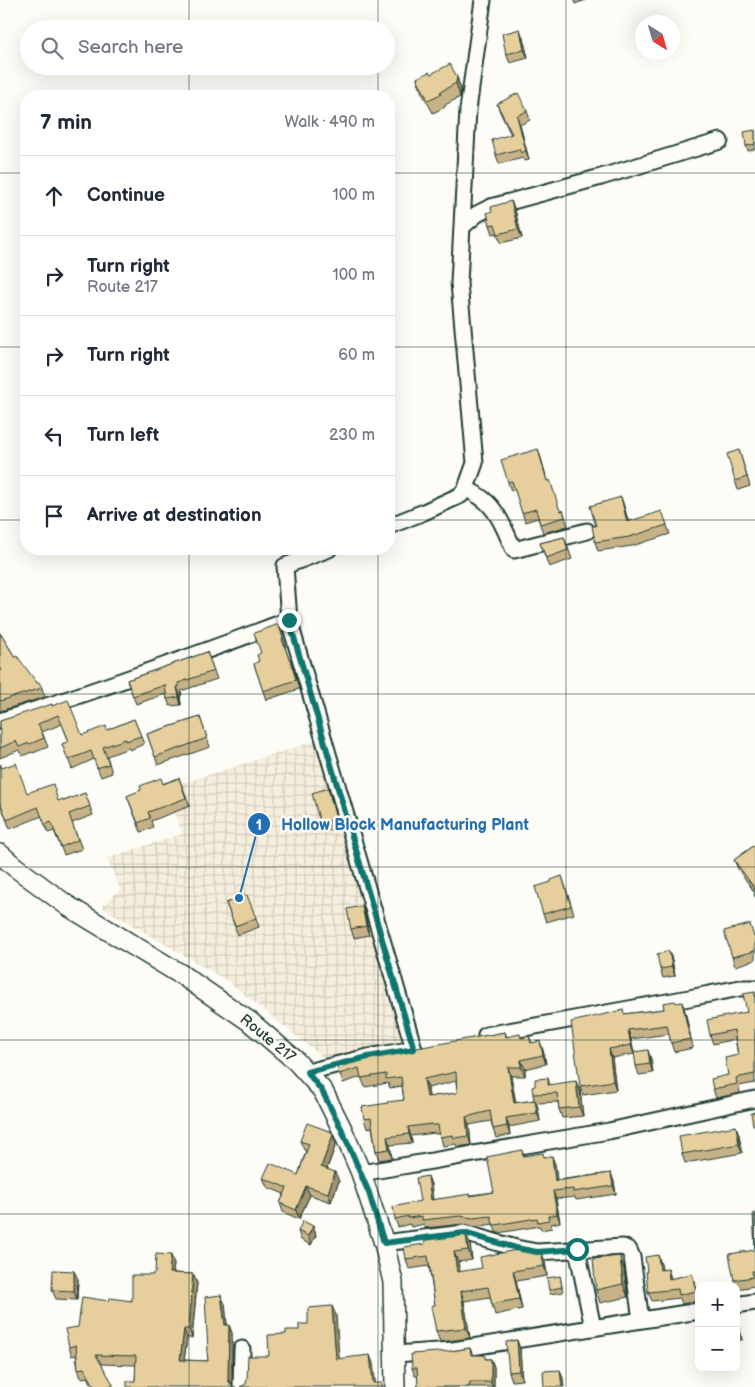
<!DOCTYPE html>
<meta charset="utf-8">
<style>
body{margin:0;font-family:"Balsamiq Sans",sans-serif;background:#f2f2f3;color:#1f2937}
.controls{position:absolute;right:15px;bottom:15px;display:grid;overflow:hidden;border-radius:10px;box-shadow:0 5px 20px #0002}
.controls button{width:45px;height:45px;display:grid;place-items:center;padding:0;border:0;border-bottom:1px solid #e0e1e3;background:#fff;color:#1f2937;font:25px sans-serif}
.compass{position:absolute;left:635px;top:15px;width:45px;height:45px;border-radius:50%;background:#fff;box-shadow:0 5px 20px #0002;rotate:143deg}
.stop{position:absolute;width:15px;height:15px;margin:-11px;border:4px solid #0f766e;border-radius:50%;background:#fff}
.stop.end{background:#0f766e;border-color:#fff;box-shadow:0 1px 5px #0008}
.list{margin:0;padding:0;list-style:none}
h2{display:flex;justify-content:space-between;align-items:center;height:65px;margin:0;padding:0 20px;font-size:21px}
h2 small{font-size:16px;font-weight:400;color:#747a83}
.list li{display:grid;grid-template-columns:32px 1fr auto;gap:15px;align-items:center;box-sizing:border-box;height:80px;padding:0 20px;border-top:1px solid #e0e1e3}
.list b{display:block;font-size:19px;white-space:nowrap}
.list p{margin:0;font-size:16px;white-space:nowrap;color:#747a83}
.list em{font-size:16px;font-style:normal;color:#747a83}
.icon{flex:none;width:28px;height:28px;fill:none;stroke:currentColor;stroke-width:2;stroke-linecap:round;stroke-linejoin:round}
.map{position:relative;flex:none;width:755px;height:1387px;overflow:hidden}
.search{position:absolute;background:#fff;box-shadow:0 5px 20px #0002;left:20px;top:20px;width:375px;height:55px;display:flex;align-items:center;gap:12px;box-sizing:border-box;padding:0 18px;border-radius:28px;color:#747a83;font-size:19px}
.panel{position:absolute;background:#fff;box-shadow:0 5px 20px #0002;left:20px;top:90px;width:375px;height:465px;border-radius:20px}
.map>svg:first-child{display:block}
.industrial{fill:url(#industrial-grid)}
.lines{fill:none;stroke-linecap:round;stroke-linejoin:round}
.minor-casing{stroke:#1f3d34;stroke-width:19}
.major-casing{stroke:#1f3d34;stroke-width:22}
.minor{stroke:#fdfcf7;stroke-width:15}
.major{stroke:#fdfcf7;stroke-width:19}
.wall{fill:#c7b287;stroke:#1f3d34;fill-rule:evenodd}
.shaded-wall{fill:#a2916e;stroke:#1f3d34}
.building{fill:#e7cf9d;stroke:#1f3d34;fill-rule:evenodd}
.route{stroke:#0f766e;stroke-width:6}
.grid{fill:none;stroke:#1f3d34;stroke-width:1;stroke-opacity:0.55}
.labels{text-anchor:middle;stroke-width:5;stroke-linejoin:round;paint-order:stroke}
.street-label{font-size:15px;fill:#1f3d34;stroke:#fdfcf7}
.leader{fill:none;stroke:#1f6fb2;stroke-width:2}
.callout-dot{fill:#1f6fb2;stroke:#fdfcf7;stroke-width:2}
.mark-label{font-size:15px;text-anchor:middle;font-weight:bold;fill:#fff}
.callout-label{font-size:16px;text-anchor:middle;font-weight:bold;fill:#1f6fb2;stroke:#fdfcf7;stroke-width:5;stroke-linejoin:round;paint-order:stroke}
</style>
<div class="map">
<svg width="755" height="1387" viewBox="0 0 755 1387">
<defs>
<pattern id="industrial-grid" width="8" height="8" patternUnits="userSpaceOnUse" patternTransform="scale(1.25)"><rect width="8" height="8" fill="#f6eedc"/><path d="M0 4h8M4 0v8" fill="none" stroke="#d2cdbd"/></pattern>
</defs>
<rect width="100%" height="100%" fill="#fdfcf7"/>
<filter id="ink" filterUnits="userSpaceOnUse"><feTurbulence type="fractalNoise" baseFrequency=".02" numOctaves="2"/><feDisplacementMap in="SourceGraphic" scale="10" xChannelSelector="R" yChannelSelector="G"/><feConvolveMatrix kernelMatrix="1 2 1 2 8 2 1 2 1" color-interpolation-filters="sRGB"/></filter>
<g filter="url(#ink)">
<path class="industrial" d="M319,740l85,300 -78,20 -97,-78 -127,-75 18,-18 -13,-31 75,-24 -16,-46z"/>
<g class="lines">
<defs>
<path id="minor" d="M462,227l15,-13 14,-7 110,-30 119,-36
M466,488c6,4 12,7 17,11 16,12 23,34 31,51l73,-19
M389,526l35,-14 37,-17 5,-7 9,-25 -16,-180 9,-173 15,-110
M329,549l-44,17 4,54 125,429
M0,721c97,-30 193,-65 289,-101
M486,1035l203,-37 51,-10h15
M307,1072l61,-15 46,-8
M361,1173l248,-42 146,-32
M384,1243l80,-10 52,15 21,4 86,-5 6,3 3,7 9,63
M577,1249l16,79
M736,1305l19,-3
M395,1354l58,-4 246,-39
M241,1387l1,-38"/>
<path id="major" d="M0,854l15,13 53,39 114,69 67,46 46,39 28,31 19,38 19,44 23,70 9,39 2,105"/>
</defs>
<use href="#minor" class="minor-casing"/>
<use href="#major" class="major-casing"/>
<use href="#minor" class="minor"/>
<use href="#major" class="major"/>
</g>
<path class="wall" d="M574,0h12l-11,4z
M523,38l5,20 -18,5 -4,-9z
M431,74l26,3 4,13 -1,7 -15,8v2l-12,6 -12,-22 -4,-13z
M497,104l30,7 3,9 -10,5 9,35 -4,1 -2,-3 -24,6 -3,-9 15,-20 -11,-23z
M755,131v18l-7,2 -2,-5z
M511,201l4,9 7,28 -21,5 -4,-10 -4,1 -3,-9 2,-14z
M538,449l9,32 13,30 3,-1 5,16 -25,7 -5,-15 -13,4 -10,-33 -4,2 -3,-9z
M739,450l11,36 -12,4 -3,-9z
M621,497l7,24 37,-1 5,14 -38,12 -34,5 -3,-9 1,-16z
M564,537l8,22 -23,8 -9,-24z
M293,549h11l-10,3z
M279,624l7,23h-1l4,12h1l3,8 6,22 -33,11 -12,-36 5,-3z
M0,633l15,24 22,26 5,5 3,9 -45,14z
M207,652l10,27 -36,12 1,4h-2l1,10 -11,1 -3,-7 -1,-5 -30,10 -9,-24z
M52,706l30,29 25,-5 27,-11 10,25 -14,6 -1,-2 -22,8 5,17 -11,4 -7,-18 -22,10 -10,-25 7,-2 -7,-18 -20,8 6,15 -15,6 -1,-1 -10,4 -3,-6 -19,8v-37z
M200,717l10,30 -52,18 -11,-31z
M0,764l2,4 25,25 32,8h5l21,-8 8,22 -21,8 10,26 -18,6 -10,-24 -6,2 -6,-17 -32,13 -8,-21h-1l-1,-2z
M179,778l11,28 -39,15 2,6 -12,5 -14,-36z
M331,797l9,30 -16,5 -4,-9z
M755,845v52l-1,-3 1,-1 -17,-24 -4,-9z
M562,876l12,38 -28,8 -3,-8 8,-32z
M226,903l30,15 3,9 -21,8z
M362,906l3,9 4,20 -15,3 -3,-9z
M755,937v23l-20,6 -3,-9z
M669,951l3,9 3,16 -12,2 -3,-9z
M755,992v91l-16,3 1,7 -24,5 -3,-9 15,-14 10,-20 -3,-16 -22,5 -3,-9 37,-23z
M676,1003l9,8 8,37 -19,4 -3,-9 -2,-9 -38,5 3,15 -22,4 4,32 -33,5 -3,-9 43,-76 1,4 40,-5z
M505,1032l2,5 14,1 8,-2 3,7 11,7 3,14 -21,5v7h-14l5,27 18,-3 -1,-6 2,-8 13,-8 2,7 30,5 3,26 -21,2 -3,-9 -1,-7 -22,1 2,5 2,13 -31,6 1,8 -14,3 -3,-9 -2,-8 -22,4 2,20 -14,2 -1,-3 -13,2 -3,-12h-5v-1l-24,3 1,7 -22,2 2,13 -13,2 -3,-9 -4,-24 -5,1 -3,-9 24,-16 16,-3 -2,-14 -12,2 -2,-5 -23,4 -4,-10 -18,6 -6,-18zM456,1081l1,12 -28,4 -1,-9z
M651,1059l2,14 -14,2 -3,-9z
M736,1126l3,9 3,18 -57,10 -3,-9z
M300,1141l36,3 -9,25 12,12 -8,21 -21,-7 -11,24 -16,-7 -3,-9 4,-9 -17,-7 -4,-9 35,-3 8,-24 -2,-1z
M524,1156l21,1 10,7 2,16 54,-7 3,9 2,12 -40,6 -1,-3 -19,2 4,23 -9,2 1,4 -11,2 -1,-4 -42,7 -2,-1 -3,-8 -17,3 -13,-3 -38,4 -1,-4 -13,3 -1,-3 -12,3 -3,-8 25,-18 11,-17 2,16 61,-8z
M755,1213v73l-18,3 -3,-9 21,-30z
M313,1226l3,9 -5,10 -10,-5 -3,-9z
M470,1244l2,16 -14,2 2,10 85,-11 2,15 -31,5 6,28 -27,6 -5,-18 -26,4 6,37 -30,4 -4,-11 -1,-26 -6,-39 -20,3 -3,-10z
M658,1255l4,14 9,9v1l21,-5 3,9 4,17 -17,4 -2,-6 -28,3 -4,-9 -1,-21z
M620,1256l4,13 4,28 -28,6 -4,-13z
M174,1264l-1,9 20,1 4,9 -5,55h-5l-3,22 24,1v-10l17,-47 2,21h2l3,8v52l-97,-4 1,-16 -35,-1 13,23h-21l-5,-10 -7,1 -3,-9 -2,-14 -4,1 -3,-9 9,-20 31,-26h23l23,-28z
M560,1276l3,16 -13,2 -1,-4z
M78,1279l-1,21 -21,-1 -4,-9z
M736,1316l3,7 3,17 -6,1z
M517,1340l3,9 2,31 -10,1 -3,-9z
M470,1348l3,7 14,4h4l3,8v20h-76v-11h-3l-3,-8 39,-17z"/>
<path class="shaded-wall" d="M520,29l3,9 5,20 -4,-8z
M457,77l4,13 -1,7 -4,-14z
M517,116l3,9 9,35 -3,-9z
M511,201l4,9 7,28 -4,-9z
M538,449l3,9 9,32 -3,-9z
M621,497l3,9 7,24 -4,-8z
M177,687l3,8 1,10 -2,-8z
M328,788l3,9 9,30 -4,-8z
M362,906l3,9 4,20 -3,-9z
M669,951l3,9 3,16 -3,-9z
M682,1002l3,9 8,37 -3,-9z
M628,1030l3,9 3,15 -3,-9z
M540,1041l3,9 3,14 -3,-9z
M609,1049l3,9 4,32 -3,-9z
M648,1050l3,9 2,14 -3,-9z
M521,1060l4,9v7l-4,-9z
M508,1067l3,9 6,36 -3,-9z
M424,1079l4,9 2,18 -3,-9z
M576,1081l4,9 3,26 -4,-9z
M535,1100l3,8 2,13 -3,-8z
M466,1117l3,8 2,20 -3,-9z
M506,1118l3,9 1,8 -3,-9z
M736,1126l3,9 3,18 -3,-9z
M408,1127l3,9 1,7 -3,-9z
M333,1135l3,9 -12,32 -3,-9z
M387,1137l3,8 2,13 -3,-9z
M552,1156l3,8 3,25 -3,-8z
M335,1172l4,9 -8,21 -3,-9z
M611,1173l3,9 2,12 -3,-8z
M428,1176l3,8 3,25 -3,-9z
M306,1186l4,9 -11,24 -3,-9z
M553,1191l3,8 4,23 -3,-8z
M313,1226l3,9 -5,10 -3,-9z
M466,1234l4,10 2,16 -4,-10z
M541,1251l4,10 2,15 -3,-10z
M454,1252l4,10 3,20 -4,-10z
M171,1255l3,9 -2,18 -3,-9z
M658,1255l3,9 3,14 -4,-8z
M620,1256l4,13 4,28 -5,-13z
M668,1269l3,9 1,10 -3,-9z
M74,1271l4,8 -1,21 -3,-9z
M513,1271l3,10 6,28 -3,-10z
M193,1274l4,9 -5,55 -3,-9z
M692,1274l3,9 4,16 -3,-8z
M461,1291l3,10 6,37 -4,-10z
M221,1295l4,9 3,30 -3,-9z
M332,1306l4,9 4,53 -4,-9z
M736,1316l3,7 3,17 -3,-9z
M229,1325l3,8v54l-4,-9z
M184,1329l3,9 -4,31 -3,-9z
M517,1340l3,9 2,31 -3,-9z
M370,1355l3,8 3,24 -3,-4z
M491,1359l3,8v20h-2l-1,-5z
M560,1370l3,8 1,9h-2z"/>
<path class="building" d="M520,29l4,21 -18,4 -4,-20z
M450,64l7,13 -1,6 -16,9 1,2 -13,6 -11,-22 12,-6 2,2z
M518,93l9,18 -10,5 9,35 -5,2 -2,-4 -23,6 -4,-15 20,-6 -15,-30z
M755,130v14l-9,2 -2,-14z
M511,201l7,28 -20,5 -3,-10 -5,1 -3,-12 5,-2 -1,-4z
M538,449l9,32 3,-1 10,31 3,-1 2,7 -25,7 -4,-15 -14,4 -10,-32 -4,1 -7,-22z
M739,450l8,27 -12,4 -8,-27z
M621,497l6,25 35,-11 5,14 -38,12 -34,5 -3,-16h4l-6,-20z
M564,537l4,13 -22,8 -6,-15z
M279,624l4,14 -1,1 7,20h1l6,21 -33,11 -9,-27 5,-3 -2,-6 4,-2 -7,-20z
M0,633l15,24 2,-1 20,27 2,-1 3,6 -42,13v-29l1,-1 -1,-2z
M207,652l7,19 -36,12 1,4h-2l2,10 -12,2 -2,-14 -32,11 -6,-16z
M68,700l14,35 24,-9 1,4 27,-11 7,17 -15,5v-2l-23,8 6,17 -12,4 -6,-17 -23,9 -6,-16 7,-3 -11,-26 -20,9 6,14 -14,6 -1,-1 -10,4 -3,-6 -16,7v-27l52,-17v2z
M200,717l7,21 -52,19 -8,-23z
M16,763l11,30 26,-9 5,17 5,-2 1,2 21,-8 5,13 -21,8 9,26 -17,7 -10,-25 -6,3 -7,-18 -31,13 -7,-18v-38l2,4z
M161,778l2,6 16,-6 7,20 -38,14 2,6 -12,5 -11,-27 14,-6 -1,-4z
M328,788l8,31 -16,4 -8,-30z
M755,845v44l-21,-29z
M562,876l9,30 -28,8 -8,-27 16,-5v-2z
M247,895l9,23 -21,8 -9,-23z
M362,906l4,20 -15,3 -4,-20z
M750,924l4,13h1v14l-23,6 -8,-26z
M669,951l3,16 -12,2 -3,-15z
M755,992v82l-19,4 1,6 -24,5 -2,-10 17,-4 -3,-17 13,-3 -4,-25 -24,5 -3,-15 40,-8 -4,-18z
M675,1001l1,2 6,-1 8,37 -19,4 -4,-18 -39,5 3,15 -22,4 4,32 -33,5 -9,-64 52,-12 1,4 40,-5 -1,-6z
M505,1032l1,5 14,-3 1,4 8,-2 2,7 9,-2 3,14 -22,5v7h-13l6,36 21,-3 2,13 -31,5 1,8 -14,3 -3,-18 -24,6 2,19 -14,2 -1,-3 -13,2 -2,-12h-6v-1l-24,3 1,7 -22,3 2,12 -13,2 -5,-33 -7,1 -2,-12 26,-4 -1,-1 17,-2 -3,-23 -15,2v-5l-25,4 -2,-10 -20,6 -2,-9 30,-8zM456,1072l1,21 -30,4 -3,-18z
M648,1050l2,14 -14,2 -2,-14z
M548,1078v7l28,-4 3,26 -20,2 -2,-16 -24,1 -1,-7 3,-1v-7z
M755,1112v13h-2l-2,-12z
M307,1123l25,9 1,3 -12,32 14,5 -7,21 -22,-7 -10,24 -16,-7 7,-15 -24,-10 7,-15 28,12 11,-31 -9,-3z
M736,1126l3,18 -57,10 -3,-18z
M522,1150l1,6 20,-3 1,4 8,-1 3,25 56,-8 2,13 -40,6v-3l-20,2 4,23 -9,2 1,4 -11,2 -1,-4 -42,7 -2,-1 -2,-8 -18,2 -13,-2 -38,4v-4l-14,2v-2l-13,3 -2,-12 27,-6 -4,-23 12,-2 3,24 39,-6v2l24,-4 -7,-35z
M753,1213h2v58h-3l1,6 -19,3 -5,-26 26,-4z
M303,1221l10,5 -5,10 -10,-5z
M460,1232l6,2 2,16 -14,2 3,20 25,-4 -2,-11 42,-8 10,2h9l3,15 -31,5 6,28 -27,5 -4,-17 -27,4 5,37 -30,3 -5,-25 4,-1 -7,-49 -22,3 -2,-12 21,-3 -1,-7z
M156,1254l15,1 -2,18 24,1 -4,55h-5l-4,31 28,1 -1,-10h1l-3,-54 16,-2 4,30h4l-1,53 1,4 4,4 3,1h-109v-6h8l1,-25 -40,-1 17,29 -6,3h-12l-11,-19 -6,1 -2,-24 -7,2 -4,-18 13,-2 4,-30 27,4 1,-3 22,3v-26h21v-2h2z
M658,1255l2,15 8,-1 1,10 23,-5 4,17 -17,4 -1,-6 -30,3 -2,-21h1l-2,-14z
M620,1256l3,28 -27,6 -3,-31z
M53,1270l21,1v20l-22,-1z
M560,1276l2,11 -13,3 -2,-12z
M332,1306l4,53 34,-4 3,28h9l1,4h-143l6,-3 1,-5 1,-23h21l-1,-21 18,-1v-4h13v-6h9v-16z
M736,1318l3,13 -3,1z
M517,1340l2,31 -10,1 -3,-30z
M470,1348l1,7h14v4h6v23h-21l-1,5h-51l-1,-19h-5l-1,-14 40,-3z
M560,1370l2,17h-18l-1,-16z"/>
</g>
<g class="lines" filter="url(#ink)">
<path class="route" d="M289,620l125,429 -46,8 -61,15 15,19 20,39 27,63 15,50 80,-10 52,15 21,4 40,-3"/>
</g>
<path class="grid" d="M189,0v29M378,0v29M566,0v1387M189,66v30M378,66v30M0,173h26M389,173h366M0,347h26M389,347h366M0,520h26M389,520h366M189,549v838M378,549v838M0,694h755M0,867h755M0,1040h755M0,1214h755"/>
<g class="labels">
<g class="street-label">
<text transform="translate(268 1038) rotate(39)" y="5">Route 217</text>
</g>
</g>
<path class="leader" d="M239 898L259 824"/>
<g class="callout-dot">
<circle cx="239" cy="898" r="5"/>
<circle cx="259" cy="824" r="12"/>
</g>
<g class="mark-label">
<text x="259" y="830">1</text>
</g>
<g class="callout-label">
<text x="405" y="830">Hollow Block Manufacturing Plant</text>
</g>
</svg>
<div class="controls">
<button>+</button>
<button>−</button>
</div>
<svg class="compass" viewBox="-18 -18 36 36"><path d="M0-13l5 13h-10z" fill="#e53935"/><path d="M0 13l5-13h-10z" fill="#747a83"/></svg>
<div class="stop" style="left:577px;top:1249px"></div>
<div class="stop end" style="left:289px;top:620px"></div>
<div class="search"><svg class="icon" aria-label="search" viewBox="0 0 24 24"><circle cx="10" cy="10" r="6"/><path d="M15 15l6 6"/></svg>Search here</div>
<section class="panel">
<h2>7 min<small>Walk · 490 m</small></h2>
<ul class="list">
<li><svg class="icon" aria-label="ahead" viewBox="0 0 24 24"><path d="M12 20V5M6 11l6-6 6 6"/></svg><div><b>Continue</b></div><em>100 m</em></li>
<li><svg class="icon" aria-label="right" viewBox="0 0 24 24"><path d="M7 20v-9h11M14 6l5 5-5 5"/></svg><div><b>Turn right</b><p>Route 217</p></div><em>100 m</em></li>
<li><svg class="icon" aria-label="right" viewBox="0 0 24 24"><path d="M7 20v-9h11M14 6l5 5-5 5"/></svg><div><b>Turn right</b></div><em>60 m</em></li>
<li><svg class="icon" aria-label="left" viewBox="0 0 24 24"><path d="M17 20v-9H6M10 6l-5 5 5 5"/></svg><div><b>Turn left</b></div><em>230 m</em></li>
<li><svg class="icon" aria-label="arrive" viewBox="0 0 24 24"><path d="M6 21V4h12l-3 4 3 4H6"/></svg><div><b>Arrive at destination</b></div></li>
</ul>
</section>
</div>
